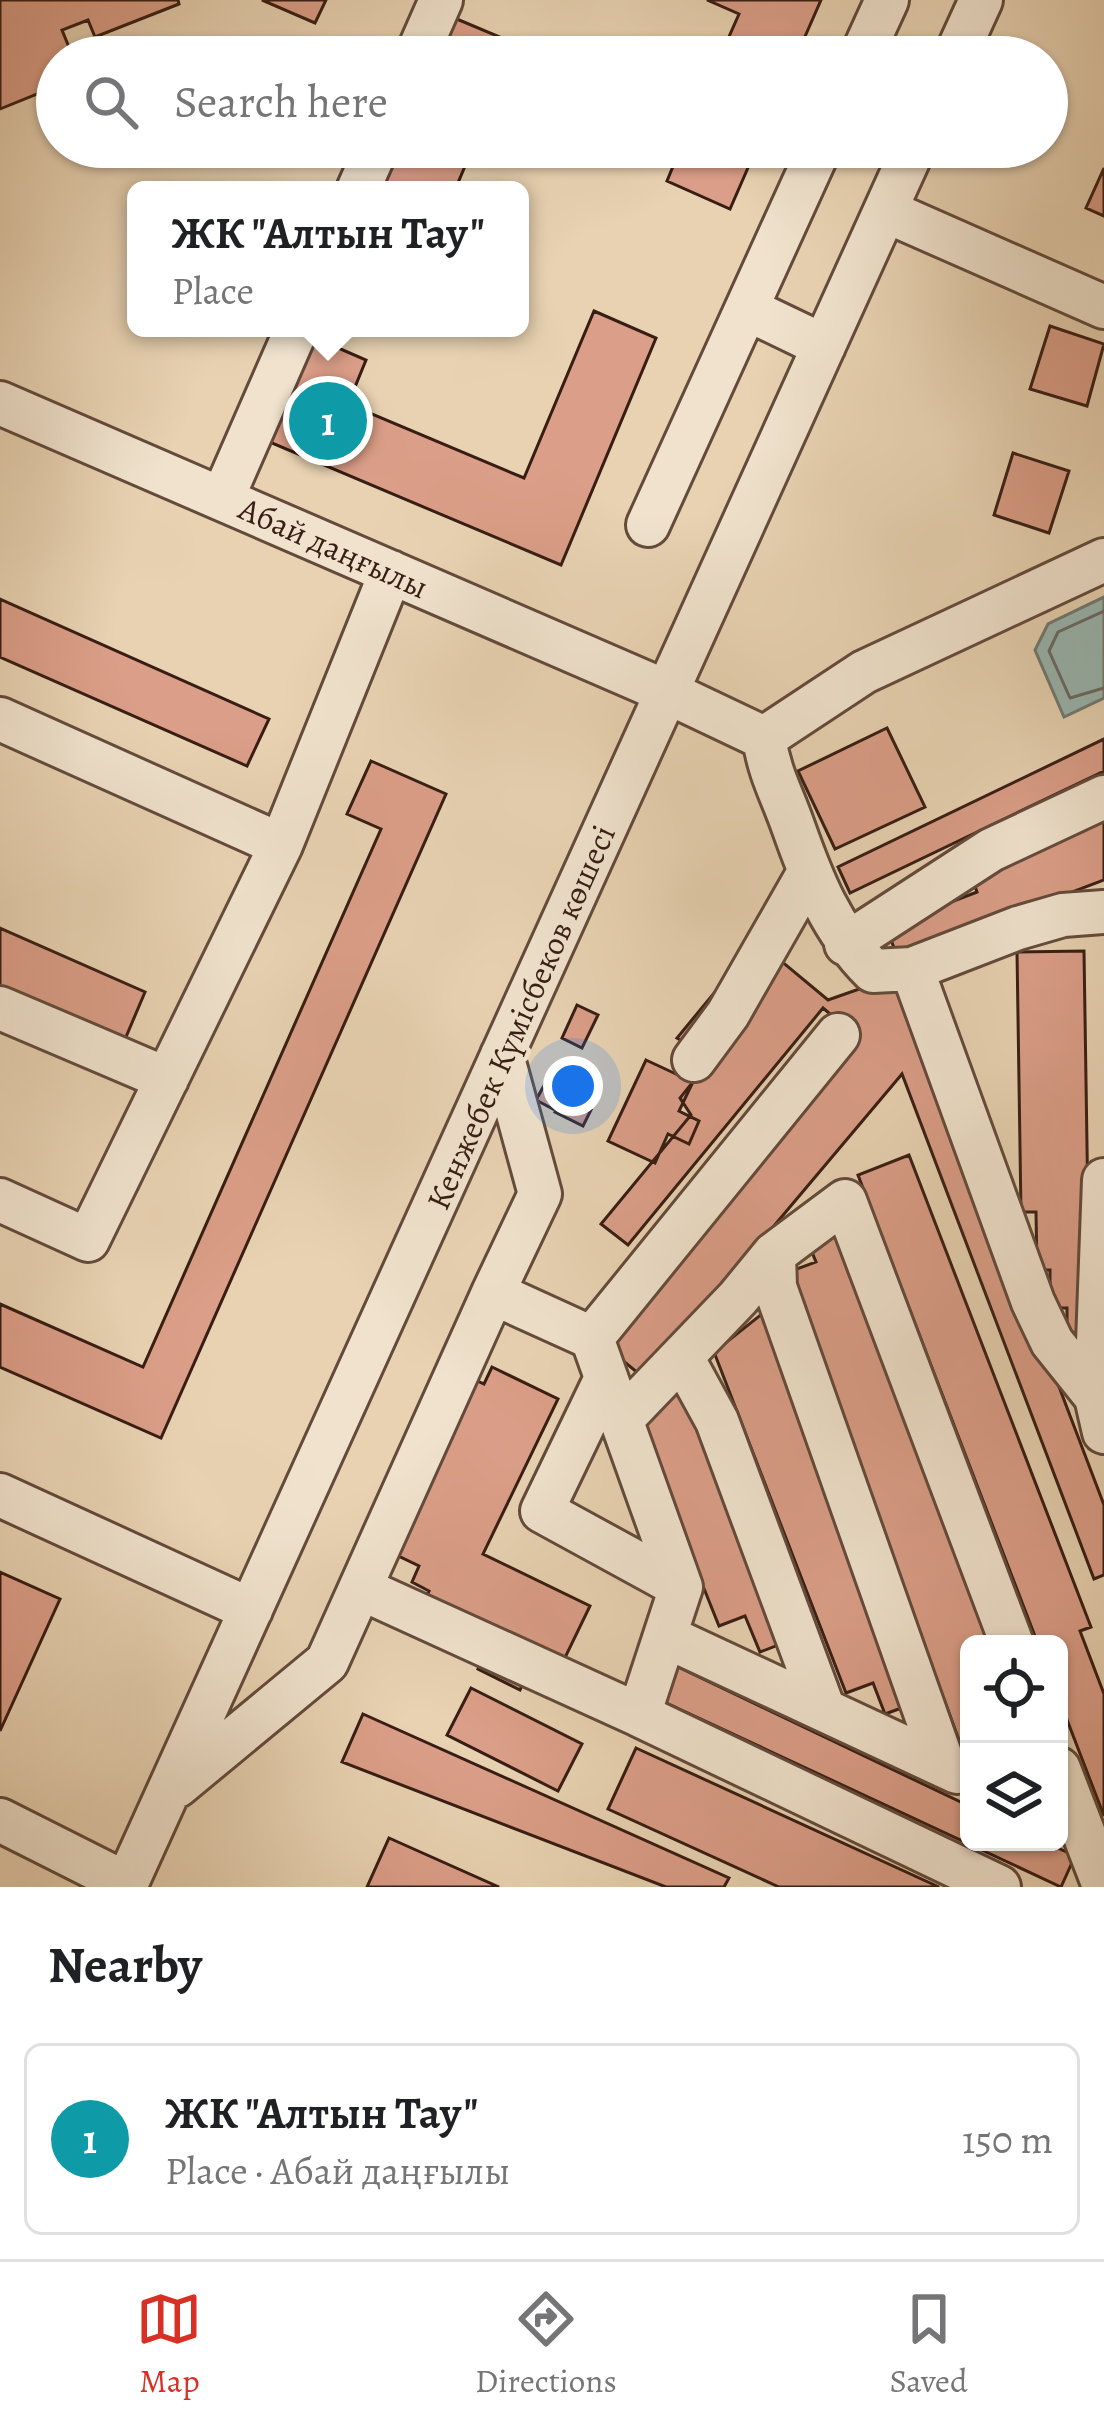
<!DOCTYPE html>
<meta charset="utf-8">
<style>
body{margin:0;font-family:Alegreya,serif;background:#f2f2f2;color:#202124}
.controls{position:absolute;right:36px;bottom:36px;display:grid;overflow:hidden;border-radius:18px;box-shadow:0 3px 9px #0004}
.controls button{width:108px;height:108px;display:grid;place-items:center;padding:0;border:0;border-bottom:3px solid #e0e0e0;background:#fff;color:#202124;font:60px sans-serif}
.you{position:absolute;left:573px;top:1086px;width:42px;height:42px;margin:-30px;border:9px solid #fff;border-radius:50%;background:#1a73e8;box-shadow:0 0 0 18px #1a73e833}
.badge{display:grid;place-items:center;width:78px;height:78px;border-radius:50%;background:#d93025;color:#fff;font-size:39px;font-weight:700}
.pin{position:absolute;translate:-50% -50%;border:6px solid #fff;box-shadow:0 3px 12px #0006}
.popup{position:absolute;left:127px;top:181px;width:402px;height:156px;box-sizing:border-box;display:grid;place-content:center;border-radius:18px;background:#fff;filter:drop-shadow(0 3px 9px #0005);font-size:39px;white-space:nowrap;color:#757577}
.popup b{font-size:45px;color:#202124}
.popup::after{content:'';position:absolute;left:50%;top:100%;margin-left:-24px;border:24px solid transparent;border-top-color:#fff}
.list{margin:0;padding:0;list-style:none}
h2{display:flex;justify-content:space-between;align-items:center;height:156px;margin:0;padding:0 48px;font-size:51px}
h2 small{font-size:39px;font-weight:400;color:#757577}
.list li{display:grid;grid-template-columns:78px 1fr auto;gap:36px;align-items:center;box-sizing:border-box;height:192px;margin:0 24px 24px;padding:0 24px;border:3px solid #e0e0e0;border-radius:18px}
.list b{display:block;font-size:45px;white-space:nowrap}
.list p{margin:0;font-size:39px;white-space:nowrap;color:#757577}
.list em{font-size:39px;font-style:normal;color:#757577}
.icon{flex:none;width:66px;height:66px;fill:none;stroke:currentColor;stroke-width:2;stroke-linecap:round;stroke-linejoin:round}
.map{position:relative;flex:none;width:1104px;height:1887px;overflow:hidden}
.search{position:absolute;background:#fff;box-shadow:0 3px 9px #0004;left:36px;right:36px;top:36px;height:132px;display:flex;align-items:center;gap:30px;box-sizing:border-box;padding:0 42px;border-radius:66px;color:#757577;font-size:45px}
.sheet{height:372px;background:#fff}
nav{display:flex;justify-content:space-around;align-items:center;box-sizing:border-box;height:168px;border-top:3px solid #e0e0e0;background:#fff;font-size:33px;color:#757577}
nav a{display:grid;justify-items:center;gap:6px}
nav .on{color:#d93025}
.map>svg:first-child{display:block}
.water{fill:#98b6b1;stroke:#717972;stroke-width:3}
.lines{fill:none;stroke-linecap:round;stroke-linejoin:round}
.shore{stroke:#686a62;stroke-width:3}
.building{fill:#db9e88;stroke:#371d13;stroke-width:3}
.minor-casing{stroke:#634a3b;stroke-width:48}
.minor{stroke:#f0e2cd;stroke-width:42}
.labels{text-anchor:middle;stroke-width:9;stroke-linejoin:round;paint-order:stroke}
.street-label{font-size:33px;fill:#371d13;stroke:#f0e2cd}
</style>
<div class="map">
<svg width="1104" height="1887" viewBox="0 0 1104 1887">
<rect width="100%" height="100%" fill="#e8d2b2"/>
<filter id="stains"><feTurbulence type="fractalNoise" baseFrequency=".00167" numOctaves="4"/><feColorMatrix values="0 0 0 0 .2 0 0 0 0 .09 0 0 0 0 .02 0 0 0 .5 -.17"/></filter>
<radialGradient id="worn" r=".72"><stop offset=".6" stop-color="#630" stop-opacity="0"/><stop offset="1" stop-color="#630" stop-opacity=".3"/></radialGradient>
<path class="water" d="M1104,597v101l-40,19 -29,-67 13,-26z"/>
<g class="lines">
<path class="shore" d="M1104,611l-46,21 -9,19 21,47 34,-10"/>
</g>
<path class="building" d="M0,0h178l1,4 -84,33 -7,-17 -26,10 11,27h-16v29l-57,23z
M262,0h64l-11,23z
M707,0h114l-25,57h-76l19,-43z
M452,17l64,27 -5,13h-75z
M398,147h75l-18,43h-75z
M681,147h76l-27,62 -63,-28z
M1104,168v48l-18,-8z
M594,311l62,27 -95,227 -301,-127 44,-105 62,27 -18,44 176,74z
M1050,326l54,18 -17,62 -57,-17z
M1013,453l56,18 -20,62 -55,-18z
M0,599l269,120 -22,47 -247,-109z
M887,728l38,79 -90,42 -37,-78z
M1104,739v32l-254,122 -12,-26z
M371,761l75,33 -285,644 -161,-71v-63l143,63 238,-538 -34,-15z
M1104,817v63l-206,78 -12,-31 91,-35 -8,-23z
M0,928l145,64 -22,52 -123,-54z
M757,941l71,59 74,-26 202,531v70l-10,4 -192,-505 -257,305 -47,-39 257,-305 -32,-27 -195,237 -27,-21 90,-109 -11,-17 32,-40 -35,-20z
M1084,951l6,390 -23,1v-34h-17v-38h-13l-1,-58h-15l-4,-260z
M577,1005l21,10 -16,33 -20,-10z
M646,1060l47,22 -14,29 20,10 -10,23 -21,-10 -13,29 -47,-22z
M551,1073l17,9 -15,27 -17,-9z
M563,1096l28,14 -8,16 -28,-14z
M909,1155l182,472 -11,4 24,63v122l-45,-117v-55h-21l-180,-469z
M844,1232l153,412h-28v101l-7,3 -176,-475 30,-11 -7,-17z
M767,1310l151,392 -33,12 -12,-31 -27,10 -132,-341z
M492,1367l66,32 -75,155 107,52 -30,62 -137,-66 6,-11 -17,-9 7,-16 -35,-17 83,-173 17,8z
M689,1389l100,252 -29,11 -15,-36 -26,10 -86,-215z
M0,1572l60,27 -60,132z
M486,1653l42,20 -8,17 -42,-21z
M676,1666l293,140v36h76l30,14 -14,31 -401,-187z
M471,1688l111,56 -24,47 -111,-56z
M363,1714l366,164 -5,9h-58l-324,-125z
M636,1748l303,139h-160l-171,-78z
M389,1838l110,49h-132z"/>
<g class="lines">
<defs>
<path id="minor" d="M416,57l25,-57
M861,57l26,-57
M955,57l26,-57
M358,190l19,-43
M886,211l218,96
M747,309l77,37
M0,403l667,289 97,46 100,-66 240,-112
M223,497l74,-169
M648,525l172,-378
M0,719l281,126
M764,738c6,37 17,54 29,88 19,54 38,103 80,145l39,-2 106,-41 45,-13 41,-3
M846,944l145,-94 113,-53
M912,969l121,333 19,40 44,55
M0,1008l167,71
M694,1060l34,-46 80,-140
M1104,1180l-8,217 8,35
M0,1200l88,40 193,-395 110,-273
M774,1254l1,33 169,479
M592,1338l246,-303
M682,1357l35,64 106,286
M606,1378l-64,133 139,76
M621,1420l117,-122 36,-44 71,-53 167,443
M0,1495l251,115
M362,1589l277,126 42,-128 -89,-249 -99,-45 47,-99 -38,-139
M665,1636l292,136
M639,1715l360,172
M1059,1769l45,117
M177,1786l150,-124 166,-369
M0,1820l127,64
M125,1887l789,-1740"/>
</defs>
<use href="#minor" class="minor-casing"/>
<use href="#minor" class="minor"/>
</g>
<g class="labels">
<g class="street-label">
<text transform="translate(334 547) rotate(24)" y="12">Абай даңғылы</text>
<text transform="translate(520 1017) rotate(-66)" y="12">Кенжебек Күмісбеков көшесі</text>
</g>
</g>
<rect width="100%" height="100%" filter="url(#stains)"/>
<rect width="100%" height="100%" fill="url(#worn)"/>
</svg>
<div class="controls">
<button><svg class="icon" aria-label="locate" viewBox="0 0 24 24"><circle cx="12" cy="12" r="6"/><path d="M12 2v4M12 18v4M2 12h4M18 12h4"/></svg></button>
<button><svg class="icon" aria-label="layers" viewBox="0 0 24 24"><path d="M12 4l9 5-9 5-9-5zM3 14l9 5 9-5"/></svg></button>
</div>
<div class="you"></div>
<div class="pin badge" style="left:328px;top:421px;background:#0f9aa8">1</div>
<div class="popup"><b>ЖК &quot;Алтын Тау&quot;</b>Place</div>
<div class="search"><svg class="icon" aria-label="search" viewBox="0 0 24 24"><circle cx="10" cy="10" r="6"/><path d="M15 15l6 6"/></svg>Search here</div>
</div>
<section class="sheet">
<h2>Nearby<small></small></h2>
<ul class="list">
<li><span class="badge" style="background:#0f9aa8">1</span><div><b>ЖК &quot;Алтын Тау&quot;</b><p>Place · Абай даңғылы</p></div><em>150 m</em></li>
</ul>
</section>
<nav>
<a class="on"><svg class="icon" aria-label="map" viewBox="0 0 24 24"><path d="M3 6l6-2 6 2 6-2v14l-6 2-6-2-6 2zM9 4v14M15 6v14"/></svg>Map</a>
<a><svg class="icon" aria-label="directions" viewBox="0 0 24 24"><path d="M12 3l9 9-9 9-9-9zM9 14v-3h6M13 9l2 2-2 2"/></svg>Directions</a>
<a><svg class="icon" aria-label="saved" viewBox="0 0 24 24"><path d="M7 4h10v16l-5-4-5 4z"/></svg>Saved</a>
</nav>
